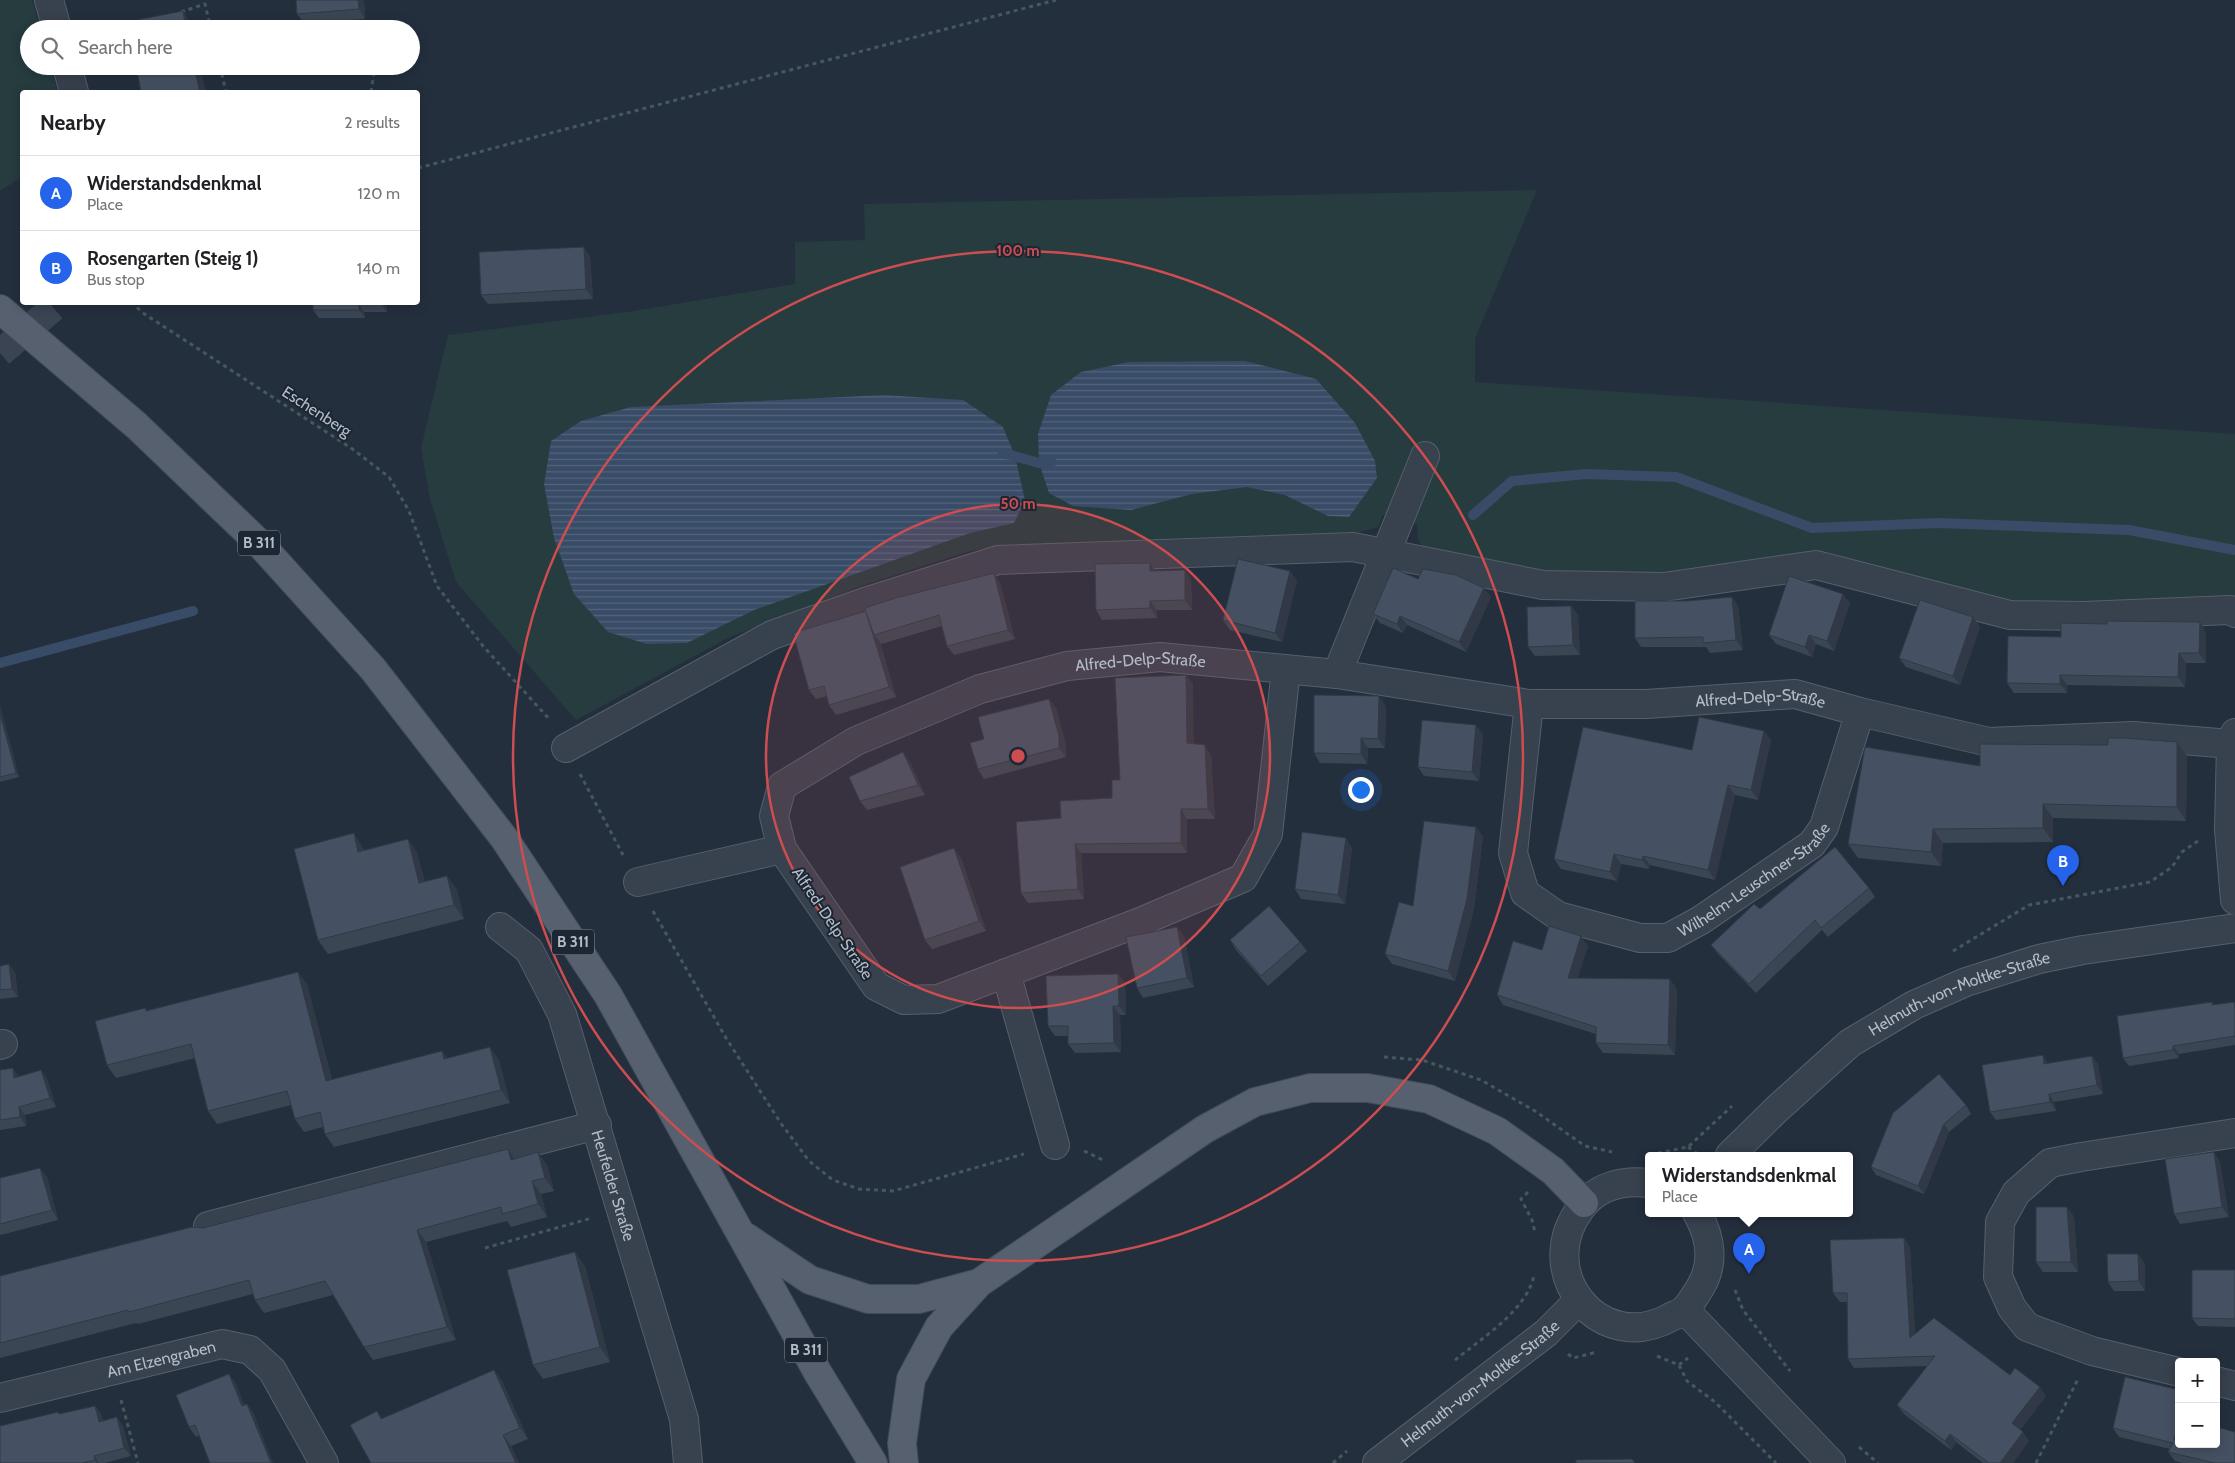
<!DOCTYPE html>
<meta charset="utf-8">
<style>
body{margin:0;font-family:Cabin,sans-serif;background:#f2f2f2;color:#202124}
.controls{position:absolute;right:15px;bottom:15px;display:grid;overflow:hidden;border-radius:5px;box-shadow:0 2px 12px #0003}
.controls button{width:45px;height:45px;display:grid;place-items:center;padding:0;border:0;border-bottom:1px solid #e0e0e0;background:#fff;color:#202124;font:25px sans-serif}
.you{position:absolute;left:1360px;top:789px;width:18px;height:18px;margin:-12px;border:4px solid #fff;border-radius:50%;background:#1a73e8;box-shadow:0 0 0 8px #1a73e833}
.badge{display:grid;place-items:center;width:32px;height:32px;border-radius:50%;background:#2563eb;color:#fff;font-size:16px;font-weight:700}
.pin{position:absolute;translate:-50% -41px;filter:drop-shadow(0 1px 2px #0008)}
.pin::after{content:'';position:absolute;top:26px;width:18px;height:15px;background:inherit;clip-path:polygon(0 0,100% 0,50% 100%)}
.popup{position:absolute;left:1645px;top:1152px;width:208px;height:65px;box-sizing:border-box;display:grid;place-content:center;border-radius:5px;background:#fff;filter:drop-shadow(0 1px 4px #0005);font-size:16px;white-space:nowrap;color:#757577}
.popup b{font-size:19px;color:#202124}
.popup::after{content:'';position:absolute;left:50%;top:100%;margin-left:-10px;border:10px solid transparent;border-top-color:#fff}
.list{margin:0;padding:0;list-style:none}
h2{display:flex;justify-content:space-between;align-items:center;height:65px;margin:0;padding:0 20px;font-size:21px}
h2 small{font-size:16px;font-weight:400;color:#757577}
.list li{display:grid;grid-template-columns:32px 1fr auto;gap:15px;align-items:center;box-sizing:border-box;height:75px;padding:0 20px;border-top:1px solid #e0e0e0}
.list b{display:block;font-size:19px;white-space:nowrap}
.list p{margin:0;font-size:16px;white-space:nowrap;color:#757577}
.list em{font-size:16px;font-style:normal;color:#757577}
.icon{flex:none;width:28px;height:28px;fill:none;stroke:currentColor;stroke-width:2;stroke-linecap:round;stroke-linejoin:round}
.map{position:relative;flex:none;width:2235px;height:1463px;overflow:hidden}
.search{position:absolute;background:#fff;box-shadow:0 2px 12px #0003;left:20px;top:20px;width:400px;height:55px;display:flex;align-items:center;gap:12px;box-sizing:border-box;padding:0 18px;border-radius:28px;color:#757577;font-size:19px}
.panel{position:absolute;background:#fff;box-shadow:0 2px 12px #0003;left:20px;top:90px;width:400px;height:215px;border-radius:5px}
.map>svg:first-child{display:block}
.green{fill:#263c3f}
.water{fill:url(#water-rules)}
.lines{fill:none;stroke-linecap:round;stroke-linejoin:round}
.stream{stroke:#394c67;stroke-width:10}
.minor-tunnel{stroke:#3a4453;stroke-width:28;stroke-dasharray:28 14;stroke-linecap:butt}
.minor-casing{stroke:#565f6c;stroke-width:30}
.major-casing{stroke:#414a57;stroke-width:30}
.path{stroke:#44595c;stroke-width:3;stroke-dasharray:4 4;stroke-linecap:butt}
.minor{stroke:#38414e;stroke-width:28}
.major{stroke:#56606e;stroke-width:28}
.wall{fill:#3b4654}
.shaded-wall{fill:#303945}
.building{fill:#455162;stroke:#303945}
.ring{fill:none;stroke:#ce4d50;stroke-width:2.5}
.labels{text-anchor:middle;stroke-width:4;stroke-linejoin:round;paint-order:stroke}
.shield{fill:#1d2633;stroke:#878f9c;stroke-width:1}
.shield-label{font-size:15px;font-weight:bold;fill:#b4bcc9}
.street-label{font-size:16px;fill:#b4bcc9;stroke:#1d2633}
.centre{fill:#ce4d50;stroke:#1d2633;stroke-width:2.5}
.ring-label{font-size:15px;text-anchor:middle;font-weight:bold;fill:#ce4d50;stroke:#1d2633;stroke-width:4;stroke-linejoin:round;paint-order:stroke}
</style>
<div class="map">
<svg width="2235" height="1463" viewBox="0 0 2235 1463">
<defs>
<pattern id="water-rules" width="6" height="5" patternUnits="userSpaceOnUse" patternTransform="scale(1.25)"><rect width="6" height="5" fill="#394c67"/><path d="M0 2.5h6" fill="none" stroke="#53647b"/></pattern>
</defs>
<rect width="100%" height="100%" fill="#242f3e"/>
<path class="green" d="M0,0h32l8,29h-11v37h21l8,26h-36v85l-22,14z
M1537,190l-62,149v43l760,52v164l-52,-1 -123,7 -68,-6 -169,-43 -152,21 -109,1 -138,-28 -6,-9 -1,-15 -34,-11 -5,13 -18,5 -358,13 -36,7 -108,35 -128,50 -154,83 -120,-138 -26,-83 -9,-51 27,-113 186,-24 161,-27v-42l70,-2 -1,-36z"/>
<path class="water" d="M1245,361l71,18 39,44 20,38 2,17 -28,39 -21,-1 -43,-21 -38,-8 -55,7 -61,16 -58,-4 -24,-13 -10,-30 -1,-29 13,-39 30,-23 48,-10z
M884,395l79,5 40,27 12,29 10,44 -11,23 -44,10 -216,77 -67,33 -40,1 -39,-12 -34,-38 -20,-56 -10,-54 7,-43 30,-20 50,-14z"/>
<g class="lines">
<path class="stream" d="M1003,453l36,10 13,-1
M1473,515l39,-34 74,-7 90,3 136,51 126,-5 191,7 106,20
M0,663l193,-52"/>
<path class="minor-tunnel" d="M0,353l60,-51"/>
<defs>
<g id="minor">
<path d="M49,0l8,29"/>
<path d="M67,66l7,26"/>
<path id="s1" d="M1286,669l-18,165 -25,44 -103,44 -202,77 -34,1 -28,-14 -94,-137 -8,-33 8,-30 74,-45 124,-52 87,-23 93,-9 177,17 192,30h117l149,-10 65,18 129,30 144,-6 98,8"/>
<path d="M1337,674l88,-218"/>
<path id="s2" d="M1529,704l-16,149 12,40 33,23 82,22h28l33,-18 111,-76 12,-17 36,-115"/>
<path d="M2235,733l-4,11 -2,86 6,70"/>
<path d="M566,748l206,-113 99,-35 127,-40 355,-13 190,38 121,2 152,-22 194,50 73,1 147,-6 5,3"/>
<path d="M638,882l144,-33"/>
<path id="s3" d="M500,927l29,23 33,64 122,405 4,44"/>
<path d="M1006,973l49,172"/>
<path d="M0,1045l3,-1"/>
<path id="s4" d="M1730,1155l48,-47 72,-65 64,-38 52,-23 73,-23 44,-9 152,-22"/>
<path d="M1649,1183c-26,-3 -52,3 -68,25 -49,64 19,149 90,109 4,-2 10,-4 13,-7 6,-5 10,-13 14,-19 17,-25 14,-52 -1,-78"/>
<path d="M208,1226l389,-101"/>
<path d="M1685,1310l146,153"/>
<path d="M2179,1372l-87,-21 -65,-24 -15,-19 -14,-31 2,-55 16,-29 34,-30 31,-6 154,-24"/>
<path d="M2216,1381l19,5"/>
<path id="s5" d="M0,1398l222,-54 28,6 22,20 52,93"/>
<path id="s6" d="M1377,1463l169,-130 33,-33"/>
</g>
<path id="major" d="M0,309l137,117 122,117 114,126 131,169 104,157 210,378 55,90
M746,1237l64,43 58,19h51l60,-16
M904,1463l-2,-20 9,-64 28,-52 40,-44 226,-154 50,-27 55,-14h58l61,11 68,32 56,40 31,32"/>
</defs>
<use href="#minor" class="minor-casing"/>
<use href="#major" class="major-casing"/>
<path class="path" d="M181,12l24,-8 6,25
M220,66l6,26
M371,92l4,-26
M418,168l638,-168
M131,302l12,11 208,135 38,29 20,34 28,75 46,60 67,74
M580,774l43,81
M653,911l73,127 54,84 29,39 24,19 26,9 34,2 131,-37
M1953,951l76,-46 121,-23 22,-15 10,-15 16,-11
M1384,1057l38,3 59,20 54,31 50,35 27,6
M1688,1147l11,8
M1084,1151l19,9
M1658,1153l30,-6 44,-41
M1528,1192l-7,7 11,21 3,12
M485,1248l107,-30
M1735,1290l8,20 47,61
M1568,1354l5,4 24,-6
M1657,1356l22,9 8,16 28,21 61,61
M1455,1360c26,-21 73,-51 79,-85
M1679,1365l9,-7
M121,1400l17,63
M1859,1447l19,16
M1333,1463l14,-12
M2036,1463l42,-84"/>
<use href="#minor" class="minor"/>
<use href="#major" class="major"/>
</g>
<path class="wall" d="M296,0h68l1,19 -61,4 -7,-9z
M590,256l3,43 -105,5 -7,-9z
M313,302h74v10h-23l1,6h-46l-6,-8z
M1155,571l36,9 1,30h-35v8l-55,2 -6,-10z
M1418,579l73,18 -25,55 -59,-27 -4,8 -23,-10 -7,-9z
M1297,580l-15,62 -52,-12 -7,-10z
M1000,583l15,56 -61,16 -7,-9 -5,-20 -61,18 -1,-2 16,55 -60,18 -7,-10 -2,-9 -11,3 -7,-9 -16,-57z
M1732,597l6,9 5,44 -33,3 -4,-6h-65l-6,-9 52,-37z
M1850,603l-16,48 -18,-7 -4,13 -36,-13 -7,-9z
M1571,606l7,9 2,40 -45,1 -7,-9z
M1980,627l-20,58 -54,-18 -7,-9z
M2206,632v31h-20l-1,24 -118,-2v8h-53l-7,-10 54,-46z
M1186,675l7,9v60l18,11 4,64h-28v34h-106l3,46 -56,4 -7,-10 40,-75 51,-20 8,-18z
M0,706l19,71 -19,5z
M1386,706l-1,42h-17l-1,16 -47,-1 -6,-10z
M1056,708l10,38v11l-82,22 -6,-10 6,-30z
M1483,734l-4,47 -55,-5 -6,-9z
M1771,740l-13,60 -23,-5 -20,85 -65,-15 -1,4 -28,-5 -4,17 -56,-12 -7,-10z
M2177,742l10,14 -1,65 -133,-3v24l-110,1 -2,23 -83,-8 -10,-14 132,-78 128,-21z
M910,762l15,33 -58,15 -7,-9z
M1476,827l7,10 -9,72 -19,72 -63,-17 -7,-10 28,-48z
M408,839l9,14 8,29 22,-6 10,14 7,29 -136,35 -10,-14 45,-92 1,2z
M1352,848l-7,56 -44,-5 -6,-10z
M961,858l25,73 -54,18 -7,-9z
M1869,888l6,9 -47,40 -6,-7 -66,63 -38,-39 -7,-9 49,-36z
M1184,936l10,51 -51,11 -6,-10z
M1230,940l70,2 7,9 -39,35 -32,-36z
M1588,946l-11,32 100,11 -2,66 -72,-2 -7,-10v-9l-93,-29 -6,-10 45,-45z
M0,966l15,6 3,25 -18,2z
M1118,974l7,9 1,32h-6l1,37 -46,1 -7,-9v-8h-13l-7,-10z
M307,984l25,96 110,-29 5,7 52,2 11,43 -176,44 -9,-13 -2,-7 -19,5 -9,-13 -4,-14 -74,19 -9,-13 -13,-53 -79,20 -9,-13 38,-57 2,2z
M2212,1002l2,3 20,-3 1,1v42l-56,9v4l-50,8 -6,-8z
M2092,1056l6,8 5,30 -49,8 2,9 -60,9 -6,-8 59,-49z
M0,1070l19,7 22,-7 6,9 9,28 -31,8 1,11 -26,4z
M1966,1105l5,9 -22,18 -25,62 -48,-19 -5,-8z
M514,1159l33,6 7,26 -13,3 6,23 -36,10 -4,-6 -81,21 30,98 -83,20 -9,-13 -31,-52 -69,18 -9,-13 -2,-6 -115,30 -2,-1 -136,35v-82l203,-48z
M2220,1162l9,55 -49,7 -6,-10z
M47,1177l11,43 -57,15 -1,-1v-56z
M2067,1207l7,10 4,55h-35l-7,-10z
M1904,1238l6,9 5,86 95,42 36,21 -26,34 9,11 -16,22h-30l-27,-21 -5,8 -47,-36 -7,-9 31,-39 -74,2 -6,-9 -1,-57h-7l-7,-9z
M2138,1254l7,10v27h-31l-6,-9z
M585,1266l25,96 -67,17 -10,-14z
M2235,1270v57l-37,-1 -6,-8z
M494,1370l8,11 26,58 -17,7 8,17h-148l6,-52 5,8z
M229,1374l7,10 8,21 3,-1 7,10 -58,23 -7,-10z
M95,1406l6,8 2,7 20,5 8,30 -26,7h-105l58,-51 2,2z
M2113,1428l66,16 56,19h-52l-8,-2 -7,-9 2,-3 -51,-12z"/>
<path class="shaded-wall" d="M358,0h6l1,19 -6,-10z
M183,11l8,12 1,6h-6z
M194,66h6l6,26h-6z
M584,247l6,9 3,43 -7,-10z
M381,302h6v10l-6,-8z
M359,304l5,8 1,6 -6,-8z
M1150,563l6,9 -6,-1z
M1185,570l6,10 1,30 -7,-10z
M1290,571l7,9 -15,62 -7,-9z
M994,573l6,10 15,56 -7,-9z
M1484,588l7,9 -25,55 -7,-10z
M1843,594l7,9 -16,48 -7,-10z
M1732,597l6,9 5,44 -7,-10z
M1150,601l7,9v8l-7,-10z
M1571,606l7,9 2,40 -7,-10z
M866,612l8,23 6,7 16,55 -7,-10z
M1400,616l7,9 -4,8 -6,-9z
M1973,617l7,10 -20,58 -7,-9z
M2200,622l6,10v31l-7,-10z
M1809,635l7,9 -4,13 -7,-10z
M2179,653l7,10 -1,24 -7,-10z
M1186,675l7,9 1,69 -7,-10z
M2060,675l7,10v8l-7,-9z
M1379,696l7,10 -1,42 -7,-9z
M1049,699l7,9 10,38v11l-7,-9z
M0,706l19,71 -3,-4 -16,-59z
M1476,725l7,9 -4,47 -7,-9z
M1764,731l7,9 -13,60 -7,-10z
M1361,738l7,10 -1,16 -6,-10z
M2177,742l10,14 -1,65 -9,-14z
M1205,745l6,10 4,64 -7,-10z
M903,752l7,10 15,33 -7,-10z
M1728,785l7,10 -20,85 -7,-10z
M2043,804l10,14v24l-10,-14z
M1181,809l6,10v34l-6,-10z
M1476,827l7,10 -9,72 -19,72 -7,-10z
M1933,829l10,14 -2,23 -10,-14z
M354,833l9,15 5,18 -10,-14z
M1346,838l6,10 -7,56 -7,-9z
M408,839l9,14 12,44 -10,-14z
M1075,844l6,9 3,46 -6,-10z
M954,848l7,10 25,73 -7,-10z
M1614,854l7,10 -4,17 -7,-9z
M1643,856l7,9 -1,4 -7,-9z
M447,876l10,14 7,29 -10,-14z
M1177,927l7,9 10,51 -7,-9z
M1581,936l7,10 -13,41 -7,-9z
M9,964l6,8 3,25 -6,-8z
M298,972l9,12 28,110 -9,-13z
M1118,974l7,9 1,32 -7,-9z
M1670,979l7,10 -2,66 -7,-10z
M1113,1006l7,9 1,37 -7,-9z
M2173,1046l6,8v4l-6,-8z
M490,1047l9,13 11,43 -9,-13z
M442,1051l9,13 -7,-5z
M2043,1055l5,8 -4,1z
M2092,1056l6,8 5,30 -6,-9z
M13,1068l6,9 -5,1z
M41,1070l6,9 9,28 -6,-9z
M2049,1094l5,8 2,9 -6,-9z
M19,1107l6,8 1,11 -6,-9z
M1944,1124l5,8 -25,62 -6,-8z
M508,1149l9,13 -6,-2z
M538,1152l9,13 7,26 -9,-13z
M2214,1152l6,10 9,55 -7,-10z
M40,1168l7,9 11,43 -6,-10z
M532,1181l9,13 6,23 -9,-13z
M2067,1207l7,10 4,55 -7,-10z
M417,1230l9,12 30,98 -9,-13z
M1904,1238l6,9 6,100 -6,-9z
M575,1252l10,14 25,96 -10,-15z
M2138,1254l7,10v27l-6,-10z
M494,1370l8,11 26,58 -8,-11z
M229,1374l7,10 13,32 -7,-10z
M2040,1387l6,9 -28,36 -6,-9z
M247,1404l7,10 19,49h-2z
M95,1406l6,8 5,16 -7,-8z
M117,1417l6,9 8,30 -7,-8z
M2179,1422v22l-5,-4z
M2023,1432l6,9 -16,22h-13z
M1950,1434l6,8 -5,8 -6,-9z
M503,1435l8,11 8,17h-3z
M94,1456l5,7h-2l-2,-3z"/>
<path class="building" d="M296,0h62l1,9 -62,5z
M183,11l3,18h-58l-2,-7z
M136,66h58l6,26h-59z
M584,247l2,42 -105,6 -2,-43z
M313,302h68v2h-22v6h-46z
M1238,559l52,12 -15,62 -52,-13z
M1150,563v8l35,-1v30l-35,1v7l-54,2 -1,-46z
M1393,568l25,11 5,-10 33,6 28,13 -25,54 -59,-26 -3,8 -24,-10z
M994,573l14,57 -61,16 -8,-31 -65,20 -8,-23 23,75 -60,18 -5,-19 -15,4 -16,-57 73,-22 -1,-3 31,-10z
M1789,576l54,18 -16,47 -18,-6 -4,12 -36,-12z
M1732,597l4,43 -33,3v-6l-68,1v-37h52z
M1920,600l53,17 -20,59 -54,-18z
M1571,606l2,39 -45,2 -1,-40z
M2107,621l93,1 -1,31h-20l-1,24 -118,-2v9l-53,-1 1,-47 53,1v-14l46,1z
M1186,675l1,68 18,2 3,64h-27v34l-106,1 3,45 -57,4 -5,-71 45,-4 -1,-17 52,-3v-18h8l-5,-102z
M1314,695l65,1 -1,43 -17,-1v16l-47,-1z
M1049,699l10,37v12l-81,21 -8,-26 14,-4 -6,-22z
M0,714l16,59 -16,4z
M1699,717l65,14 -13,59 -23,-5 -20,85 -65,-14 -1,4 -28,-6 -4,18 -56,-13 29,-132 109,23z
M1422,720l54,5 -4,47 -54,-5z
M2108,738h15l54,4v65l-134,-3v24l-110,1 -2,23 -83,-8 17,-97 115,19v-22l128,1z
M903,752l15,33 -58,16 -11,-24z
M1424,821l52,6 -9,72 -19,72 -63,-17 14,-52 14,4z
M1302,832l44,6 -8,57 -43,-6z
M354,833l4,19 50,-13 11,44 28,-7 7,29 -136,35 -24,-91z
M1835,847l34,41 -48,40 -6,-8 -66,64 -38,-39 43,-41 6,5z
M954,848l25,73 -54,19 -25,-73z
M1269,906l31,36 -39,34 -31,-36z
M1549,926l32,10 -13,42 102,1 -2,66 -72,-2v-16l-99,-32 16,-54 29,9z
M1177,927l10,51 -50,10 -11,-51z
M9,964l3,25 -12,1v-24z
M298,972l28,109 116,-30 2,8 46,-12 11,43 -176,44 -5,-22 -25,7 -8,-28 -79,20 -17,-67 -84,21 -12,-44 50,-13 1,3z
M1118,974l1,32h-6l1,37 -46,1v-18h-20l-2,-50z
M2212,1002v3l22,-3 1,6v28l-62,10v4l-50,8 -6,-42z
M2043,1055l1,9 48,-8 5,29 -48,9 1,8 -60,10 -8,-47z
M13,1068l1,10 27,-8 9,28 -31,9 1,10 -20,3v-50z
M1939,1074l27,31 -22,19 -26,62 -47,-19 22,-54z
M508,1149l3,11 27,-8 7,26 -13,3 6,23 -36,10 -1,-7 -84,23 30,97 -83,20 -39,-66 -70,19 -6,-20 -120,32 -1,-2 -128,33v-67l192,-49 11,1z
M2214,1152l8,55 -48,7 -9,-55z
M40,1168l12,42 -52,14v-46z
M2036,1207h31l4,55h-35z
M1904,1238l6,100 24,-20 76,57 5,-7 25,19 -28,36 11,9 -23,31h-11l-39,-29 -5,7 -48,-36 38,-49 -87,3 -1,-66h-14l-3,-53z
M575,1252l25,95 -67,18 -26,-95z
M2107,1254h31l1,27 -31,1z
M2192,1270h43v49l-43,-1z
M494,1370l26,58 -17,7 13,28h-145l-21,-38 27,-14 4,8z
M229,1374l13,32 5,-2 24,59h-61l-15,-38 -6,2 -13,-32z
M2125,1377l54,13v32l-5,18 5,-9v13h37v-17l19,5v31h-20l-47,-11 5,-9 -60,-15z
M95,1406l4,16 18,-5 7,31 -30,8 1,4 -13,3h-82v-37l58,-14 1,2z
M1632,1459l3,4h-59v-3z"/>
<circle cx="1018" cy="756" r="252" fill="#ce4d50" fill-opacity=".12"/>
<g class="ring">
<circle cx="1018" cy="756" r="252"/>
<circle cx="1018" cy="756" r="505"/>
</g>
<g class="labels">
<g class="shield">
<rect x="238" y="530.5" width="42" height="25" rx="4"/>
<rect x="552" y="929.5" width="42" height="25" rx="4"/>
<rect x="785" y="1337.5" width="42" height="25" rx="4"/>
</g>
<g class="shield-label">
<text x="259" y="548">B 311</text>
<text x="573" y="947">B 311</text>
<text x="806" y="1355">B 311</text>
</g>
<g class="street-label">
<text transform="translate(317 411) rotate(33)" y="6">Eschenberg</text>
<text dy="6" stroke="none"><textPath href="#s1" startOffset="1226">Alfred-Delp-Straße</textPath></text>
<text dy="6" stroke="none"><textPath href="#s1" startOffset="1850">Alfred-Delp-Straße</textPath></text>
<text dy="6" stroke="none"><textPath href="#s2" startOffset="449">Wilhelm-Leuschner-Straße</textPath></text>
<text transform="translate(833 923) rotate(56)" y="6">Alfred-Delp-Straße</text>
<text dy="6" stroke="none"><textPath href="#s4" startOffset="285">Helmuth-von-Moltke-Straße</textPath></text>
<text dy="6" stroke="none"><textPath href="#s3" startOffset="288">Heufelder Straße</textPath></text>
<text dy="6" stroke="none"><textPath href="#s5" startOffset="166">Am Elzengraben</textPath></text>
<text dy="6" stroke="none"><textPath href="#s6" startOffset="130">Helmuth-von-Moltke-Straße</textPath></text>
</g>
</g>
<circle cx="1018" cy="756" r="8" class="centre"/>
<g class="ring-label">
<text x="1018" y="256">100 m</text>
<text x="1018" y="509">50 m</text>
</g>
</svg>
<div class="controls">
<button>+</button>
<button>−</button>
</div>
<div class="you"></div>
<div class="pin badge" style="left:1749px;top:1274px">A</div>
<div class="popup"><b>Widerstandsdenkmal</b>Place</div>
<div class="pin badge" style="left:2063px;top:886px">B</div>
<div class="search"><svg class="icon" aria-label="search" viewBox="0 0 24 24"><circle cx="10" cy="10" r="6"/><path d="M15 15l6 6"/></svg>Search here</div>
<section class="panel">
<h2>Nearby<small>2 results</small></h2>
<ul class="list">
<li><span class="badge">A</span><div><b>Widerstandsdenkmal</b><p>Place</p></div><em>120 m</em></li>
<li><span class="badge">B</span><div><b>Rosengarten (Steig 1)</b><p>Bus stop</p></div><em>140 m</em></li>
</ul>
</section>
</div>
